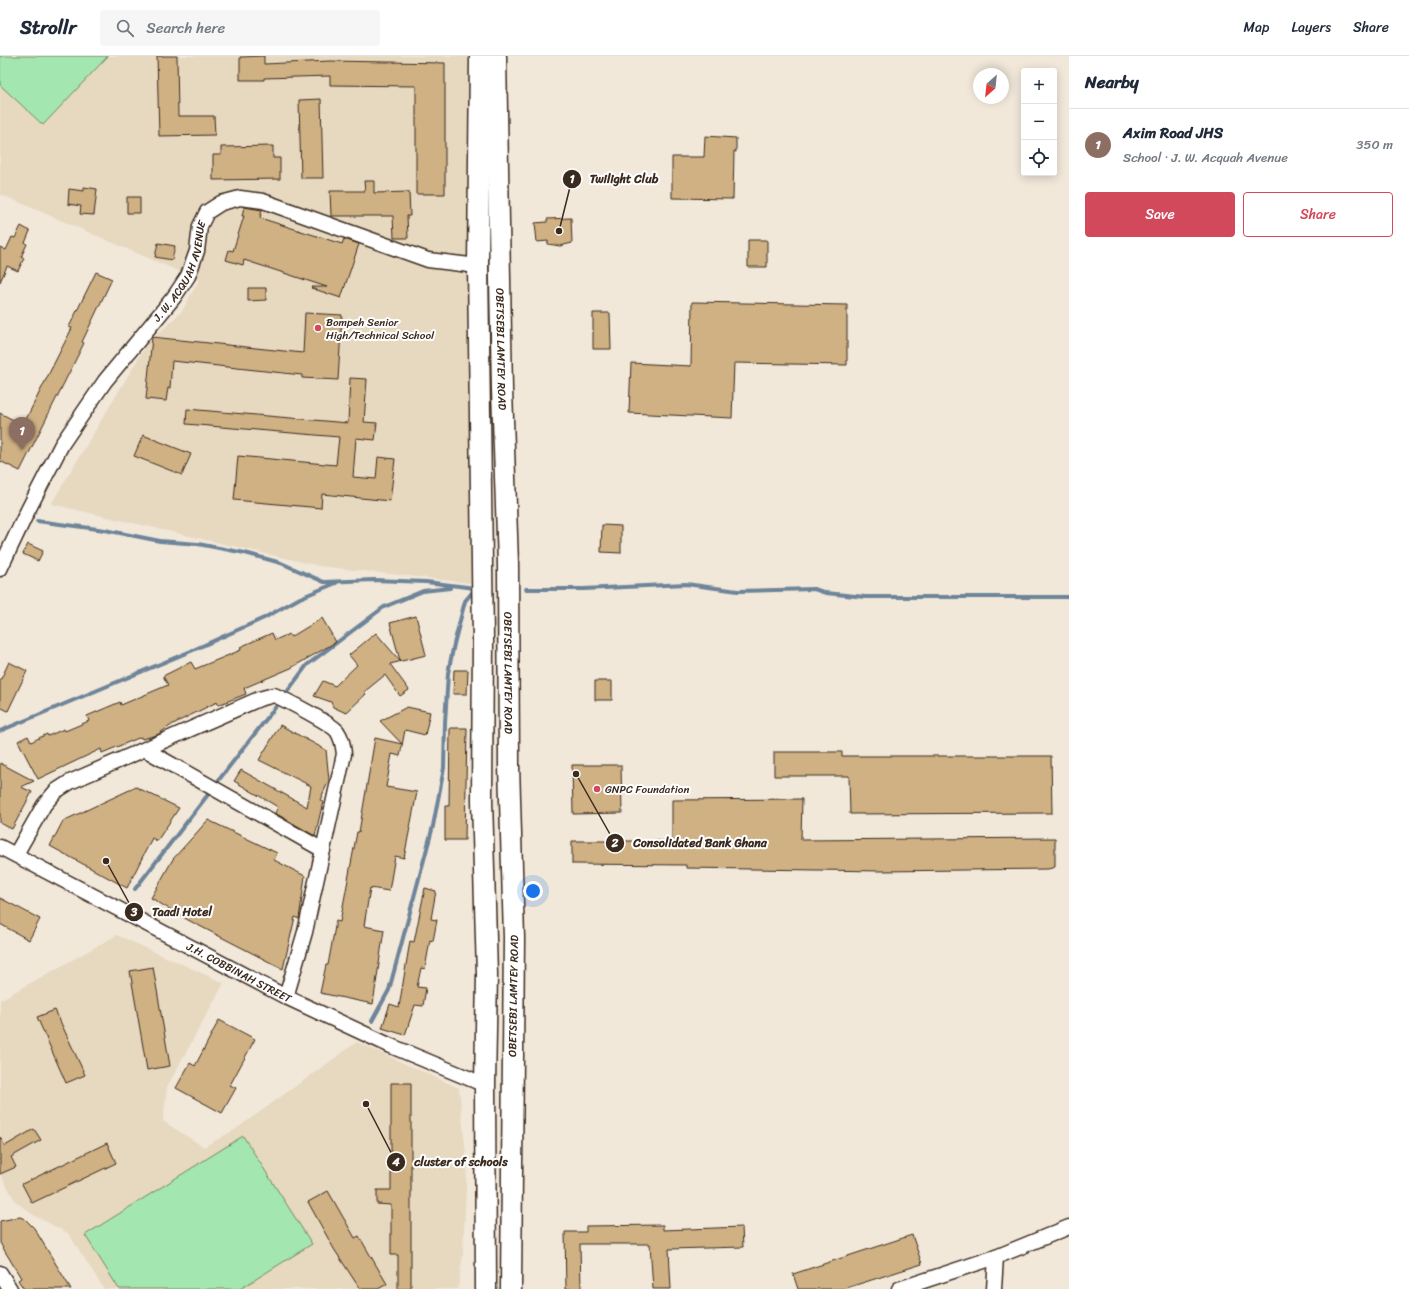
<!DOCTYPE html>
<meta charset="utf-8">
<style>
body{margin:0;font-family:Sriracha,sans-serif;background:#f6f6f7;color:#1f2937}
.controls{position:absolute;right:12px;top:12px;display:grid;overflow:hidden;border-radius:4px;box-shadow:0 2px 10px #0003}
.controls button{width:36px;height:36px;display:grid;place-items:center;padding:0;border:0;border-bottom:1px solid #e0e1e3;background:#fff;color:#1f2937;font:20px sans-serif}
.compass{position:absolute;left:973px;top:12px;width:36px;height:36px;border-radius:50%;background:#fff;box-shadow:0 2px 10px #0003;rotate:207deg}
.you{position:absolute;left:533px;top:835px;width:14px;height:14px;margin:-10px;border:3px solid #fff;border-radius:50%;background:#1a73e8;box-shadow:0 0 0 6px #1a73e833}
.badge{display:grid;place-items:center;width:26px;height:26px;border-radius:50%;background:#d1495b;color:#fff;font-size:13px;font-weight:700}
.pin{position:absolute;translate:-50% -33px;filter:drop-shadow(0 1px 2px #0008)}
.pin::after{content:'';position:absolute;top:21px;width:14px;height:12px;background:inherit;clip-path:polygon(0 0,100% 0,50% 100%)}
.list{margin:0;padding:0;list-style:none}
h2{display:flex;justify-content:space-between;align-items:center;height:52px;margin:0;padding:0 16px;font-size:17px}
h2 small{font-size:13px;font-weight:400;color:#747a83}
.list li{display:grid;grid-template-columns:26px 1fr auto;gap:12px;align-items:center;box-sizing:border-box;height:72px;padding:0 16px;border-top:1px solid #e0e1e3}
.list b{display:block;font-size:15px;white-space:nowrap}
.list p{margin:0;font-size:13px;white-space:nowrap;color:#747a83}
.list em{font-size:13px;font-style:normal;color:#747a83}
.actions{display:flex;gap:8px;padding:12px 16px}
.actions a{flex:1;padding:9px 0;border:1px solid #d1495b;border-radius:4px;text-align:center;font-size:14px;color:#d1495b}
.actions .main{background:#d1495b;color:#fff}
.icon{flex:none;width:22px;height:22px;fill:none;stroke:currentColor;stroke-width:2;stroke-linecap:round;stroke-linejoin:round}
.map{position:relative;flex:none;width:1069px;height:1233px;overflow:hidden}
header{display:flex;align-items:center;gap:24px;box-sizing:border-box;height:56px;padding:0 20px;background:#fff;border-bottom:1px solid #e0e1e3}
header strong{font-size:19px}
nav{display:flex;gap:22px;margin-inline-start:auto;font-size:14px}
.search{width:280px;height:36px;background:#f6f6f7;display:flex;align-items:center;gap:10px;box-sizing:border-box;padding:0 14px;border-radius:4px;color:#747a83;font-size:15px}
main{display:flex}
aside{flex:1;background:#fff}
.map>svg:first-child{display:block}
.built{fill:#e7d8c0}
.green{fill:#a4e6af;stroke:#708866}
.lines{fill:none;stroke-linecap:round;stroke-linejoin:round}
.stream{stroke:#6e8499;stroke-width:4}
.building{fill:#cfb183;stroke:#3b2a1e}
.minor-casing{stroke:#3b2a1e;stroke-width:17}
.secondary-casing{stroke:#3b2a1e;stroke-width:23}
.minor{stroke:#fff;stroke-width:14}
.secondary{stroke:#fff;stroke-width:20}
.poi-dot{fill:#d1495b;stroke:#fff;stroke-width:1.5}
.labels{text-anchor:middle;stroke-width:4;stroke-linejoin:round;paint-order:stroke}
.street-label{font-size:11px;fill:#3b2a1e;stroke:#fff}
.poi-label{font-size:11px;fill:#3b2a1e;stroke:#fff;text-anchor:start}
.leader{fill:none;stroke:#3b2a1e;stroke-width:1.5}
.callout-dot{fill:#3b2a1e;stroke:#fff;stroke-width:1.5}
.mark-label{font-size:12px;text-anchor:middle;font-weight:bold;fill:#fff}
.callout-label{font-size:12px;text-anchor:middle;font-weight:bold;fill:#3b2a1e;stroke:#fff;stroke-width:4;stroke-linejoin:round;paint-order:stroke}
</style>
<header>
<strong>Strollr</strong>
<div class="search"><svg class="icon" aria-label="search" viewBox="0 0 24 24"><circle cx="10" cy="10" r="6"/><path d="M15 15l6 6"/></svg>Search here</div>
<nav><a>Map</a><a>Layers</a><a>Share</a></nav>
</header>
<main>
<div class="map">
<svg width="1069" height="1233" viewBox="0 0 1069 1233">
<rect width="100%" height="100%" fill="#f1e8da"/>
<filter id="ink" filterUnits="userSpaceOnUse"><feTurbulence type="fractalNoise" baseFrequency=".025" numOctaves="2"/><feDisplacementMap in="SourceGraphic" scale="8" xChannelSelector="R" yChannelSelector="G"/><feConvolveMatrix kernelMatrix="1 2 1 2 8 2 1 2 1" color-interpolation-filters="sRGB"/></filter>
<g filter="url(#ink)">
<path class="built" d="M0,0h471l1,527 -153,-17 -268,-62 96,-160 35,-33 17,-31 -199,-86z
M117,879l107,48 -57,104 -4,34 41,26 32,-18 121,-87 102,46 8,76 -4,90 -5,35h-354l-36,-56 -33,-17 -19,-14 -16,-28v-174z"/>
<path class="green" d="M0,0h108l-65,69 -43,-40z
M243,1080l69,108 -72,45h-121l-34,-54z"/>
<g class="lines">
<path class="stream" d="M37,465l68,9 55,11 38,3 47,9 36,10 43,19 50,-2 52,2 49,6
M526,533h58l102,-5 52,7 76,-2 12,4 39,4h204
M287,636l20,-27 77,-58 39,-16 27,-3
M0,675l191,-80 73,-33 36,-20 36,-15
M218,725l60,-77
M135,833l75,-97
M372,965l17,-31 44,-164 11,-58 1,-45 3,-50 6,-29 11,-43 10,-12"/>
</g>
<path class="building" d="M157,0h20l1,60h36l1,19 -56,1z
M264,0v8l66,-3 115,2v131h-29v-108l-86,-1v-9l-66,2v2h-24v-23z
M321,43l2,79h-22l-2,-78z
M705,80l31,2v14l-2,-1 -1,48 -61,-1v-41h32z
M273,90v12h7v21l-67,1v-25h8v-8z
M364,125h10v12l35,-1 1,24h-3l1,22h-14l-1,-22h-62l-1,-25h35z
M84,131l13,2 -3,26 -14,-1 1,-8 -13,-2 1,-15 15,2z
M127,141h13v16h-13z
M244,151l18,3 -2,8 82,26 2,-5 15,5 -18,54 -30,-10 1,-1h15l-83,-27 -1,5 -17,-5 3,-10 4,1 11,-35h-2z
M571,162l1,25 -12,3 -12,-2v-3l-11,1 -2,-19 12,-1v-3z
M21,170l9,5 -5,12 2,1 -6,13 3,1 -6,13 -11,-5 -7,16v-35l6,3 6,-13 3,1z
M748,184h19v27h-19z
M158,187l17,3 -3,14 -17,-3z
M96,216l16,7 -30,63 2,1 -64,128 -20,-10v-48l23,12 49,-97 -3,-1z
M248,232h18v12l-18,1z
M692,246l155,3v60l-113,-2 -2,55 -103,-5 2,-50 60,3z
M305,257l37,2 -4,65 -36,-2v-3l-130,-14 -2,27h-2l-2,13 -20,-2 6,-62 151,16z
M593,257h17l1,36h-18z
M350,322l17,1 -3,43 13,1 -2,17 -19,-2 -3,39 23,2 2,-22 17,2 -5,42 -68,-7 -1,14 -87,-8 4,-44 98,9 3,-28 -153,-13 1,-15 161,14z
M143,379l48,19 -9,21 -48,-19z
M602,469l19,1v27l-20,-1z
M28,488l15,7 -5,10 -15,-7z
M416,560l10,39 -36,9 19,26 -9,6 -15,-21 -21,17 2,2 -20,19 -13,-6 -2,-5 -17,-6 9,-15 12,5 22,-21 -8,-10 27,-22 24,28 -10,-38z
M322,562l14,24 -45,26 -47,20 2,6 -28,11 -1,-3 -44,22 -16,11 -15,4 -1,-2 -39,16 -1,-4 -63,30 -20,-38 10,-5 3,6 16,-8 1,2 16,-7 1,2 24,-10 -2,-5 33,-14 1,3 47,-20 -5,-9 28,-14 4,7 46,-19 -1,-3 32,-14 3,7 14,-6 2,3z
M9,606l18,9 -19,40 -8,-4v-26z
M454,614h14l-1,24h-14z
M595,625h17v19h-17z
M407,651l23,5 -5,23 -20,-5 -5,26 -8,-2 -6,33 31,5 -13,66 -9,-2 -6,35 -19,-3 -6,38 20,4 -11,74 -53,-11 6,-28h2l8,-44 4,1 17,-90h2l16,-94 27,6 -22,-23z
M280,669l46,25 3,30 -9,20 3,2 -8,34 -40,-23 3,-6 -44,-26 7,-11 66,37 4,-21 -52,-26z
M450,672h17l-2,112h-20v-34h4z
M774,696h68v4h209l1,57 -202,1 -1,-38h-75z
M0,707l34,18 -13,6 11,5 -20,37 -12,-6z
M572,709h49l1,48 -49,1z
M136,731l43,21 -22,33 -5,-3 -25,50 -77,-42 13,-25z
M802,743l-1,41 254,-2v29l-7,2 -166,2 -196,-3v-3l-114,-1v-23h100v-41z
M208,764l69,33 -3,7 31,16 -6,43 -4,-2 -12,52 -95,-49 -37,-22 22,-39z
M425,832l11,3 -5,28 6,1 -4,21 -3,-1 -5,29 -4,-1 -4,19 9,1 -3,18 -8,-1 -10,30 -23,-7 8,-24 9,3 11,-66 4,1z
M0,842l40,21 -11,21 -29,-16z
M153,911l17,99 -23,4 -17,-99z
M55,954l30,65 -19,8 -29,-66z
M219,964l36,19 -25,46 6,3 -14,25 -46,-25 14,-25 5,3z
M391,1027h20v206h-13v-34h-7v-50l-14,-1v-14h14z
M34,1073l7,11 -30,17 5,10 -16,7v-37l5,9z
M107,1087l9,20 -84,40 -10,-19z
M328,1135l27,47 4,-2 28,48 -9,5h-18l-26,-40 -26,-47z
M20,1161l5,2 9,9 37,61h-47l-6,-9 3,-2 -21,-35v-22z
M663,1169v5l79,-3 1,20 -74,2 2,40h-18l-3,-45h-70l1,45h-15l-1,-57h21v-6z
M912,1179l10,29 -79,25h-45l-5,-15z"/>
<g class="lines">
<defs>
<g id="minor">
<path id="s1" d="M0,513l28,-59 34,-66 43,-63 69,-84 14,-21 9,-25 3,-25 7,-14 14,-9 19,-5 23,3 165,59 50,6"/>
<path d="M146,694l177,100"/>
<path id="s2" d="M0,791l286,150 105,49 94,39"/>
<path d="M16,798l28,-49 12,-14 14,-9 189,-83 15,-4c12,5 56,28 63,36 5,7 6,14 7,23l-39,178 -19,65"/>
<path d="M0,1217l10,16"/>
<path d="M899,1233l97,-32 73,-30"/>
<path d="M994,1233l2,-32"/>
</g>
<g id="secondary">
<path d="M480,0l-2,210 5,373 -1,161 5,174 -2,111 1,204"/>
<path id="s3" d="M496,0l6,334 6,174 1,201 5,173 -3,351"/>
</g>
</defs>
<use href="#minor" class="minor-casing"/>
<use href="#secondary" class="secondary-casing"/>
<use href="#minor" class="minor"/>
<use href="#secondary" class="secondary"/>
</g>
</g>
<g class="poi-dot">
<circle cx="318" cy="272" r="4"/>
<circle cx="597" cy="733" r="4"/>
</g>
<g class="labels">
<g class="street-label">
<text dy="4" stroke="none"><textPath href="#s1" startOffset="351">J. W. ACQUAH AVENUE</textPath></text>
<text dy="4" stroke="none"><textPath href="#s3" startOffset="293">OBETSEBI LAMTEY ROAD</textPath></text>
<text dy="4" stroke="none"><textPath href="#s3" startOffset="617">OBETSEBI LAMTEY ROAD</textPath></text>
<text dy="4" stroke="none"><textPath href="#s2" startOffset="270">J.H. COBBINAH STREET</textPath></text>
<text transform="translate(513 940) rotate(-89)" y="4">OBETSEBI LAMTEY ROAD</text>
</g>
<g class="poi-label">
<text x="326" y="270">Bompeh Senior<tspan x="326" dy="13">High/Technical School</tspan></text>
<text x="605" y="737">GNPC Foundation</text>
</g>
</g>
<path class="leader" d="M559 175L572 123M576 718L615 787M106 805L134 856M366 1048L396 1106"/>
<g class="callout-dot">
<circle cx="559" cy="175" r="4"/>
<circle cx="576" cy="718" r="4"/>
<circle cx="106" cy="805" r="4"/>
<circle cx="366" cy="1048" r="4"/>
<circle cx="572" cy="123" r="10"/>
<circle cx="615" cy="787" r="10"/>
<circle cx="134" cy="856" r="10"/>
<circle cx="396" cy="1106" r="10"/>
</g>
<g class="mark-label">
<text x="572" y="127">1</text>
<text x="615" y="791">2</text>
<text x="134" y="860">3</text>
<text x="396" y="1110">4</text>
</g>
<g class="callout-label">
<text x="624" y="127">Twilight Club</text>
<text x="700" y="791">Consolidated Bank Ghana</text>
<text x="182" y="860">Taadi Hotel</text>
<text x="461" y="1110">cluster of schools</text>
</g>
</svg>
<div class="controls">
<button>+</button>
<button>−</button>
<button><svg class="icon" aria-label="locate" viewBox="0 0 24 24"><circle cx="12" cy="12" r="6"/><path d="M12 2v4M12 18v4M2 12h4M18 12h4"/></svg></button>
</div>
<svg class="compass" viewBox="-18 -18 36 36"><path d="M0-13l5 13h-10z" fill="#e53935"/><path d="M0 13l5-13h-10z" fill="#747a83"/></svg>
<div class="you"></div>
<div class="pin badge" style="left:22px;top:394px;background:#8d6e63">1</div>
</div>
<aside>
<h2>Nearby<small></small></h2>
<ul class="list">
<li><span class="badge" style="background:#8d6e63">1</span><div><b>Axim Road JHS</b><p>School · J. W. Acquah Avenue</p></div><em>350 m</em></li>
</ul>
<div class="actions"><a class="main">Save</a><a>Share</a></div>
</aside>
</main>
